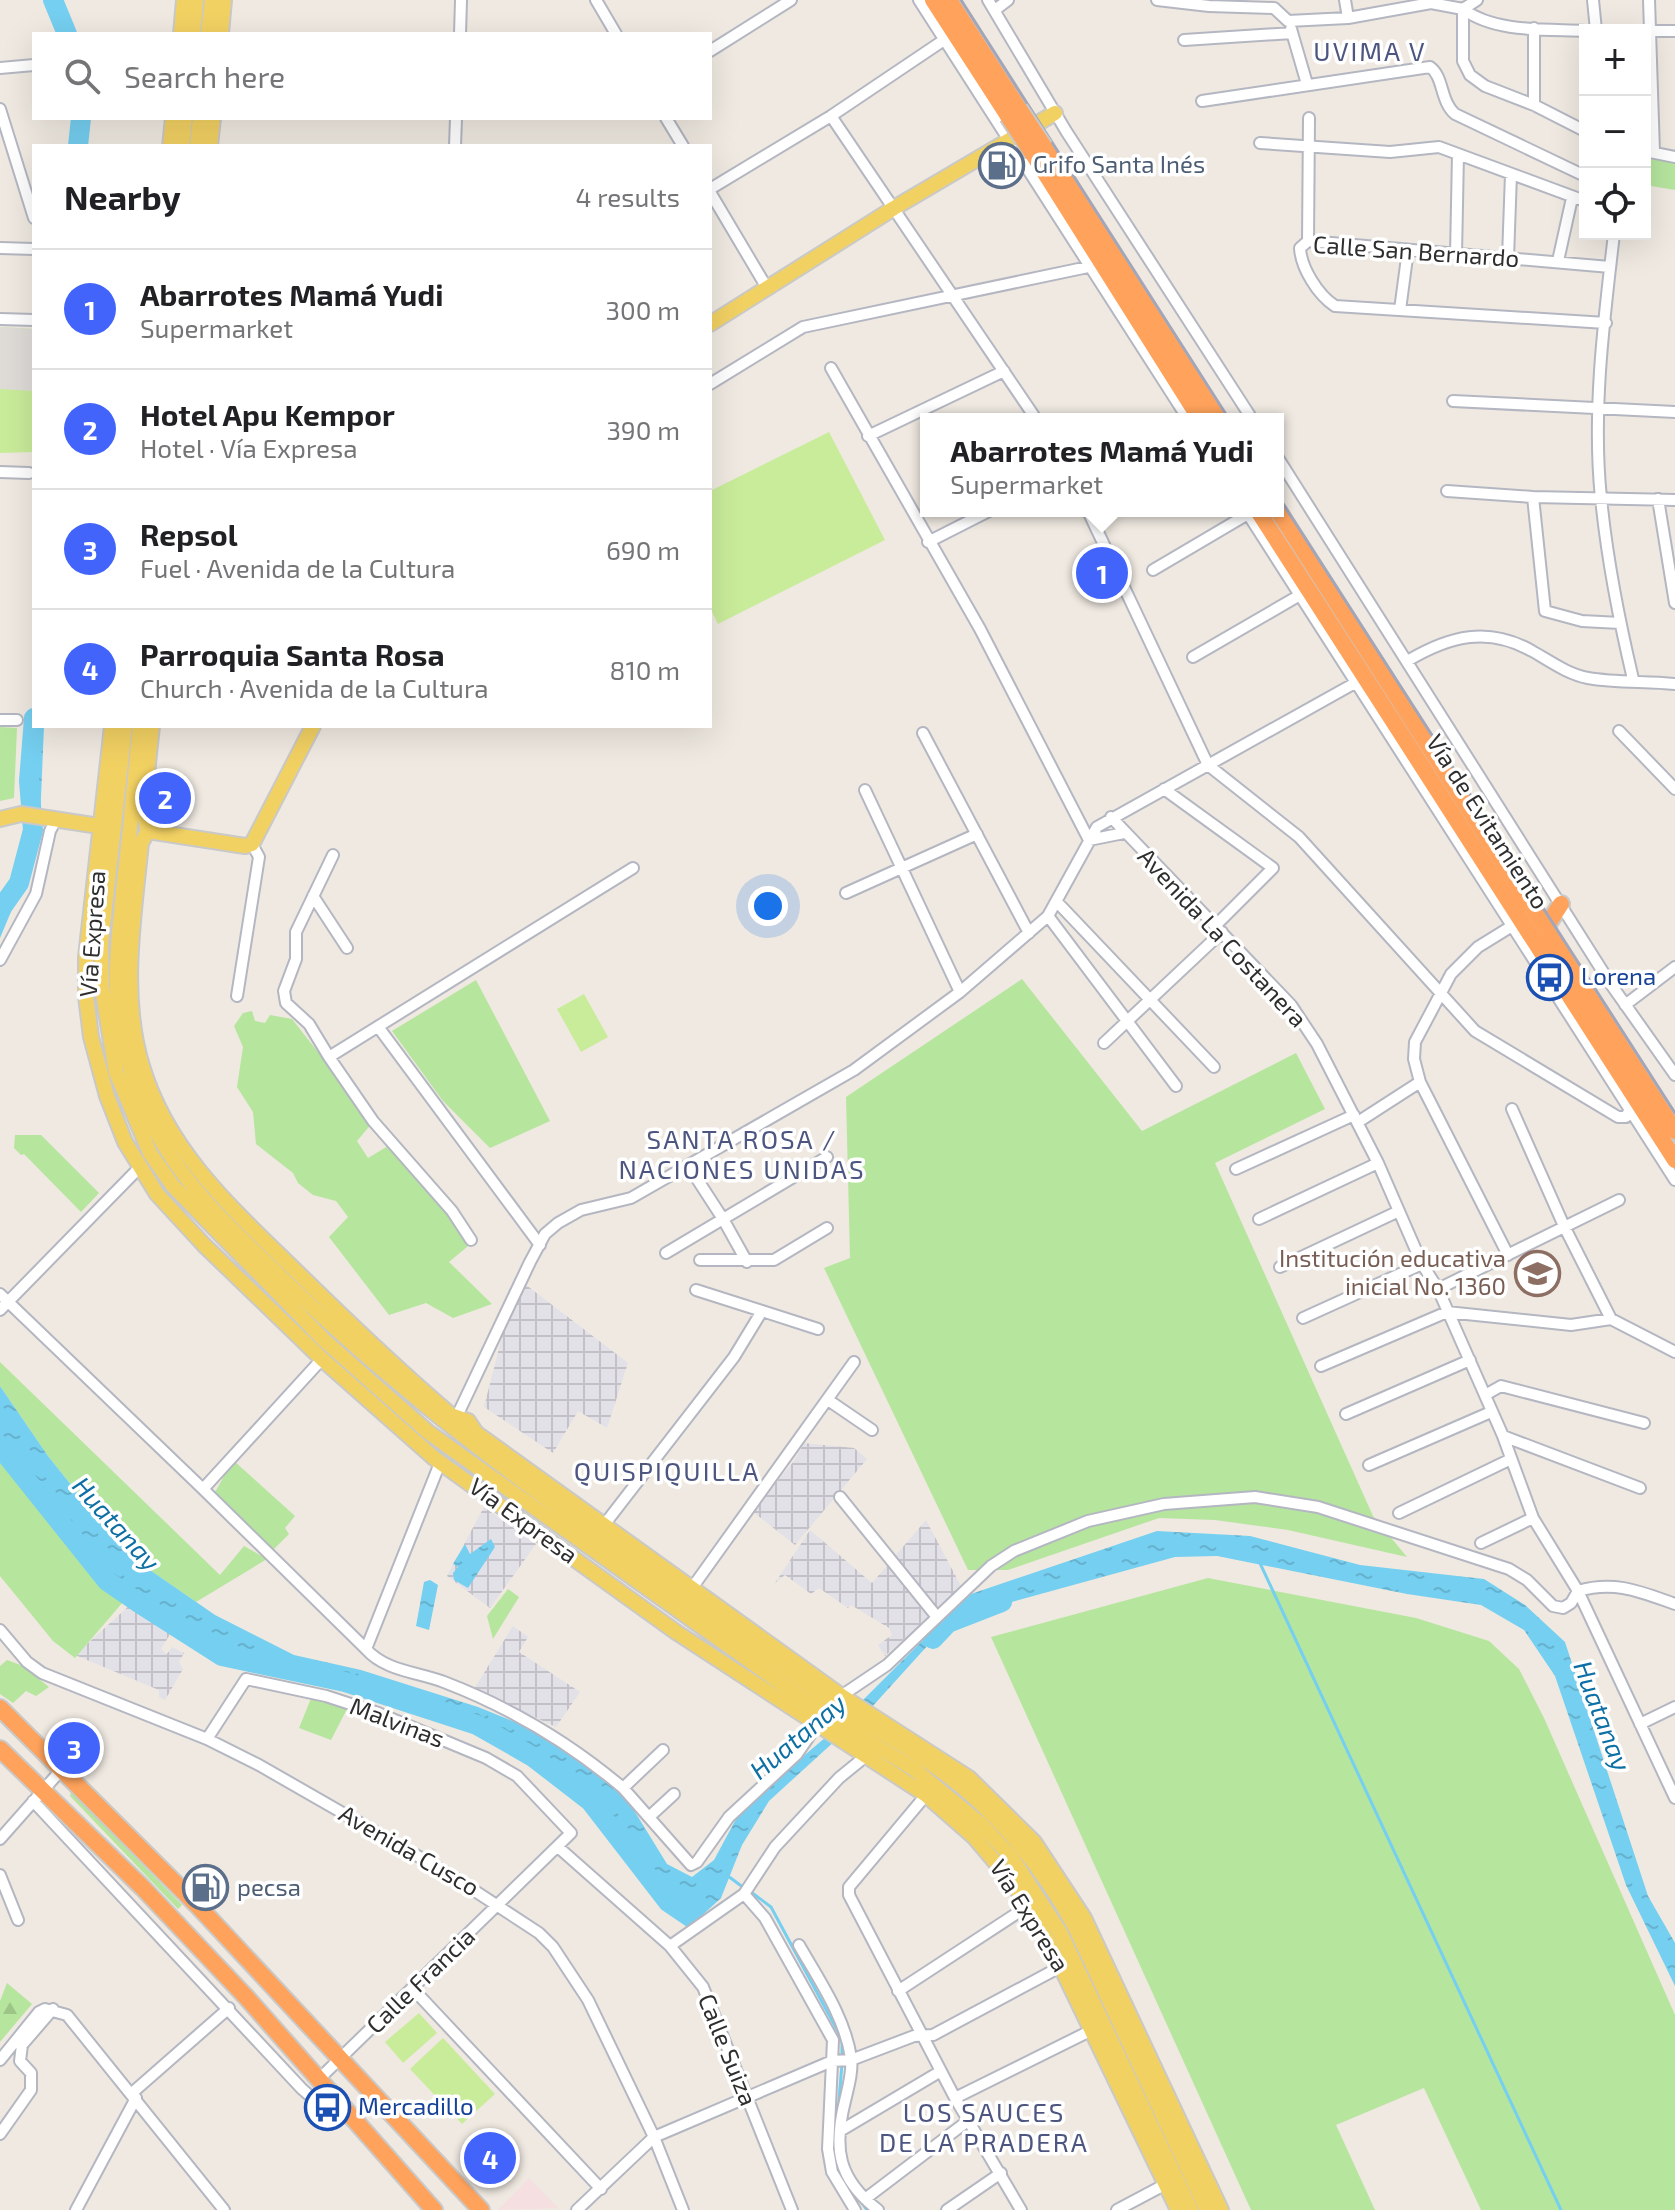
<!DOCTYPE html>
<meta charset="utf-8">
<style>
body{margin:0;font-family:"Exo 2",sans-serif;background:#f6f6f6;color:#202124}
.controls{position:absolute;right:24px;top:24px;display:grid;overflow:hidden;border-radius:0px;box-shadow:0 8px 32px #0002}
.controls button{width:72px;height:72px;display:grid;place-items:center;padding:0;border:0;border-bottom:2px solid #e0e0e0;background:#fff;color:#202124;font:40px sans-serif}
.you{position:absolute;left:768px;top:906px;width:28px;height:28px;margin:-20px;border:6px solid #fff;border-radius:50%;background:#1a73e8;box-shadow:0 0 0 12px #1a73e833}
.badge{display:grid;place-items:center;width:52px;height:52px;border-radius:50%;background:#4264fb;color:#fff;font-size:26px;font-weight:700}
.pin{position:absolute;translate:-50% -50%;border:4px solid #fff;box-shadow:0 2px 8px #0006}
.popup{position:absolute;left:920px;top:413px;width:364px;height:104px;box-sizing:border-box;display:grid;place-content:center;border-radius:0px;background:#fff;filter:drop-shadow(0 2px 6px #0005);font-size:26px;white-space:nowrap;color:#757577}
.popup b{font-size:30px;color:#202124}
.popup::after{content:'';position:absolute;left:50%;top:100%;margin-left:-16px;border:16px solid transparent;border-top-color:#fff}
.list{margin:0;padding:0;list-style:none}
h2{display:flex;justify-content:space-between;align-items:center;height:104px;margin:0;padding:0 32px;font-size:34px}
h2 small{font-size:26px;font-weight:400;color:#757577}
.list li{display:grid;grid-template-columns:52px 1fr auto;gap:24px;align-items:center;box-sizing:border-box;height:120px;padding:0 32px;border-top:2px solid #e0e0e0}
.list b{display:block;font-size:30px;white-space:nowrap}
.list p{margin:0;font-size:26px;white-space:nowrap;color:#757577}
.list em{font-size:26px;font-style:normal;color:#757577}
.icon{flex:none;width:44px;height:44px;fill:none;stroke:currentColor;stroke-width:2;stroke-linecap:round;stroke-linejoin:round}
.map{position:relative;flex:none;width:1675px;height:2210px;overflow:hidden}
.search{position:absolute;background:#fff;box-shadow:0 8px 32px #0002;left:32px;top:32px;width:680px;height:88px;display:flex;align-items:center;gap:20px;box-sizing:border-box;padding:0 28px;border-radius:0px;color:#757577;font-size:30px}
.panel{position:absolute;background:#fff;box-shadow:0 8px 32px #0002;left:32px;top:144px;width:680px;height:584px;border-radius:0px}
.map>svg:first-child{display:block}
.industrial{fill:url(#industrial-grid)}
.medical{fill:#f5dfe0}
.grass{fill:#b6e59e}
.forest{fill:url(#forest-firs)}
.pitch{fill:#c9ec9a}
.plaza{fill:#dfdcd8}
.water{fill:url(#water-ripples)}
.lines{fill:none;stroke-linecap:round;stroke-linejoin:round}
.stream{stroke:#75cff0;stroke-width:3}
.river{stroke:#75cff0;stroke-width:20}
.minor-casing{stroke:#b4b7c1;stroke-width:14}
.major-casing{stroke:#c9c9c9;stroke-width:18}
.highway-casing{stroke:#c9c9c9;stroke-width:20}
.minor{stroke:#fff;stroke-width:10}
.major{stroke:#f2d163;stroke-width:14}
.highway{stroke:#ffa35c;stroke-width:16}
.rail{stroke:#a3a6b8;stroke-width:3}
.highway-bridge-casing{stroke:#c9c9c9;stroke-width:20;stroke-linecap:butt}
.highway-bridge{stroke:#ffa35c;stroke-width:16}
.labels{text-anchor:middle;stroke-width:7;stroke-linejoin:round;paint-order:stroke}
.service-label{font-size:24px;fill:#4e5e75;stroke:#fff;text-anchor:start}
.street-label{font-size:24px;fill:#2e2e2e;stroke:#fff}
.transit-label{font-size:24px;fill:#164399;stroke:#fff;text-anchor:start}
.education-label{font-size:24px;fill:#785e54;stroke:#fff;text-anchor:end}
.neighbourhood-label{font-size:26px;letter-spacing:2px;fill:#4d5680;stroke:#fff}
.water-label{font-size:26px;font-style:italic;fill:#0d6fa3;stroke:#fff}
</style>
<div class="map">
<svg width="1675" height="2210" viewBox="0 0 1675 2210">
<defs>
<pattern id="industrial-grid" width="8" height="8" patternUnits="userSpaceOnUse" patternTransform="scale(2)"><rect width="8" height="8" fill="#e3e1e8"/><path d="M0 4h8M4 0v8" fill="none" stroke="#c3c1c7"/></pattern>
<pattern id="forest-firs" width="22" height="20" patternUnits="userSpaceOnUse" patternTransform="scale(2)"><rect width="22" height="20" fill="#b6e59e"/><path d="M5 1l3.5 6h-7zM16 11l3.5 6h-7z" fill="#9dc588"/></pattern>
<pattern id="water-ripples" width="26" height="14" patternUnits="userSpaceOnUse" patternTransform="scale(2)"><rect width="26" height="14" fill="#75cff0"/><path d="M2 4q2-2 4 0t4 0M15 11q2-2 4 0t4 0" fill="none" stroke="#66b2ce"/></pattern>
</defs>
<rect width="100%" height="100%" fill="#efe9e1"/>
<path class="industrial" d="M517,1278l111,85 -21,65 -29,-17 -25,42 -69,-46z
M804,1443l50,5 13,11 -72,86 -43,-34 42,-50z
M484,1507l52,37 -46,64 -43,-32z
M926,1520l36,68 -77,68 -7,-11 14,-10 -3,-7 -38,-23 -3,3 -29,-20 -8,6 -26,-19 -10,8 35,-53 62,53z
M131,1604l41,27 -11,18 6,5 5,-7 12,6 -5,9 4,7 -18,31 -6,-3v-7l-84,-35z
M513,1626l15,11 -9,15 61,40 -24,35 -82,-38z"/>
<path class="medical" d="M529,2178l29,30 -60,2z"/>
<path class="grass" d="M1645,153l30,2v35l-30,-5z
M0,727l17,1 -3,70 -14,3z
M1022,979l120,152 154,-78 29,56 -110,54 158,353 34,41 -119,-27 -73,-10 -56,-2 -151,52h-40l-144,-302 26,-10 -4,-161z
M476,980l74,141 -60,27 -47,-47 -51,-70z
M252,1011l3,10 10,2 5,-8 22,4 81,103 -16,19 11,17 25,-15 81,98 -25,21 43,42 -39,14 -27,-15 -37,12 -60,-78 19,-20 -12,-16 -23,-6 -15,-12 -5,-10 -37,-29 -3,-32 -16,-25 6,-40 -9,-21 9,-13z
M15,1135h26l58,58 -18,19 -57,-58 -3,1 -7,-7z
M0,1362l220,213 24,-29 23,13 -71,43 -49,-34 -44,-43 -55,-69 -48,-70z
M0,1447l123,155 -48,56 -22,-17 -53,-65z
M233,1460l62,56 -10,12 4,6 -17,17 -58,-57z
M1208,1578l208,40 73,23 30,28 25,49 131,297v195h-194l-57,-122 -88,37 39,85h-124l-260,-573z
M508,1589l11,8 -26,42 -6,-23z
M7,1660l16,6 26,21 -13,9 -10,-5 -13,12 -13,-9v-28z
M312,1696l36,11 -17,33 -32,-12z
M71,1791l111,114 -4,4 -108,-113z"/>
<path class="forest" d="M7,1983l25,21 -32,38v-41z"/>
<path class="pitch" d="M0,327l34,2v123l-34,1z
M829,432l56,108 -167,84 -8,-16v-117z
M584,994l24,43 -27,15 -24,-43z
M419,2013l18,20 -34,30 -18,-21z
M443,2038l52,56 -33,30 -52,-55z"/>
<path class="plaza" d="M0,327l34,2v62l-34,-2z"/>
<path class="water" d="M34,718v8h10l-5,119 -39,93v-28l19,-27 14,-53 -4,-49z
M0,1386l48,70 55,69 44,43 68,47 79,40 67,15 117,37 69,28 80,64 40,65 25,13 22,-17 28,-52 84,-71 142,-142 189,-64 93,5 110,29 124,14 41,26 40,37 83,254 27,47v43l-49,-101 -71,-209 -31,-46 -43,-25 -74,-11 -190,-38 -42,1 -196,54 -31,12 -77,85 -102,93 -27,44 -21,53 -25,23 -28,-19 -78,-101 -57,-43 -56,-33 -132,-43 -123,-26 -115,-75 -107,-134z
M491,1539l4,8 -27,41 -14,-8 -1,-7 5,-6 -5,-3 12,-20 5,10z
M430,1580l8,5 -9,45 -13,-4 8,-44z"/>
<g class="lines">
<path class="stream" d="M1259,1561l302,649
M728,1876l16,12
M751,1892l20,15 71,132v17
M838,2112l4,-48
M842,2175l25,35"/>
<path class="river" d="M53,0l14,34
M78,146l3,-28
M0,910l19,-27 14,-53 -4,-49 5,-63
M0,1447l107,134 32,22 83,53 123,26 132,43 56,32 57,44 78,101 28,19
M933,1639l15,-16 54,-21"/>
<defs>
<path id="minor" d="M596,0l20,34
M919,0l269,419
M988,0l78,131 186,288
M1157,0l52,6 65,2 14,13 60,-3 83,-15 32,6 14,-9
M1345,0l3,18
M1593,0l3,30
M1649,0l5,152
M1463,9v52l7,14 15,11 49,19 51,26
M1463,9c32,24 84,20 122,22
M995,10l13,-10
M1534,28v77
M1291,29l16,55
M1645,31h30
M460,34l1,-34
M1184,40l108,-7
M710,51l81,-51
M0,68l34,-3
M1202,101l228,-34c14,10 10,34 25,47l130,62
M0,109l34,109
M831,116l205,303
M666,118l17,28
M1260,143l130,9 49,-5 146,54
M455,146l1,-28
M1645,151l30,6
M710,189l121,-73 113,-76
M710,192l57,96
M1614,234c-10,85 -22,178 -13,264 6,61 18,122 32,181
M1308,241l1,-123
M0,248l34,1
M1456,255l2,-101
M1508,258l3,-84
M1558,261l14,-63
M1400,310l8,-60
M0,319l34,1
M1606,323l-271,-17c-17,-11 -34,-38 -35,-58l8,-7 302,26
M831,368l149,261 109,211 35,-7
M710,384l93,-57 285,-60
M1453,401l222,11
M868,436l136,-65
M1278,458l332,525 65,92
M0,472l29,1
M1447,491l86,6
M1658,499l17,104
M1088,511l120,254 91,72 176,194 143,86h8l4,-8
M1246,511l429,669
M928,542l61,-31
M1153,570l95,-56
M1620,623l-38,-2 -37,-10 -12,-114 142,3
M1193,657l107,-62
M1409,660c41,-24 79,-34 123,-9 18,10 35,23 56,27 28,5 58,3 87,6
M0,720h17
M1619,731l56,58
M923,733l106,200
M1164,789l109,79 -57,57
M865,790l95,202
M1111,817l180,188 26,39 61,119 44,101 16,25 65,147 30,82 45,73 97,207
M333,855l-37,77v27l-12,32 2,12 23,21 20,33 304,-189
M846,893l131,-59
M313,896l34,52
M1057,902l157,165
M1048,916l128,170
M0,960l36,-66 14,-63 7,-13
M237,996l22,-139 -7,-13
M1625,1005l50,-38
M379,1028l161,217
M1104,1043l118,-111
M329,1057l44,64 79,90 19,29
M1420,1082l88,173
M1512,1109l52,117 47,93
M1358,1122l62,-40 -6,-23 1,-17 36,-68 27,-27 34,-21
M688,1165l35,54 104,-62
M1236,1169l118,-54
M1259,1219l119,-56
M666,1253l57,-34 24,43
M700,1260h74l53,-32
M1280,1267l119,-56
M1438,1289l181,-89
M0,1294l203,195 119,-130
M0,1310l139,-142
M762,1311l56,18
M1303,1318l119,-54
M1321,1366l126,-54 124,13 40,-6 64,33
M1485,1395l16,-9 143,37
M828,1400l44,30
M1346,1414l124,-54
M457,1416l73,-154 15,-28 13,-11 23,-13 50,-12 223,-128 106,-78 88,-76 49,-89 258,-144
M1503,1436l137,52
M1369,1465l122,-53
M203,1489l163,160 74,-186
M840,1497l97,120
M1399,1513l110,-53
M604,1525l130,-168 28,-46 -66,-21
M1481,1543l52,-25
M692,1588l162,-226
M0,1630l27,32 15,11 165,66 52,26 190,109 90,59 14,14 35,53 66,137 29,73
M366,1649c19,22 52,23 78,33 65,25 126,61 179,106
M841,1696l46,-31 104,-99 23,-15 74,-30 76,-17 91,-7 63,10 191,62 18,11 26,26 10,2 8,-5 7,-12c37,-11 63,1 97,13
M1640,1724l35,-17
M207,1739l39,-60 80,17 52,17 108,45 31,18 54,57 -253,247
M663,1750l-40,38 68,77 6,-3 32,-45 68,-63 20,-29
M926,1795l-77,92v8l106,203 66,112
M33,1801l269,288 23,20 17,-1
M649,1817l25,-23
M0,1839l62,-70
M558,1847l112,99 33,41 89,223
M0,1875l18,45
M744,1894l21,24 68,122 -5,109 4,23 23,38
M799,1945c20,35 46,72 52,113 2,13 -3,30 -6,43 -12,48 -7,78 33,109
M670,1946l74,-52 31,-47 64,-69 27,-22
M414,1990l187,199
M898,1991l130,-85
M0,2060l39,-48 6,-3 22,6 157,195
M132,2093l97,-85
M955,2098l139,-69
M840,2131l101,-60
M0,2134l31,-44v-17l-11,-12 2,-16 31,-36
M865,2199l104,-79
M76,2210l60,-112
M577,2210l77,-73 178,-76 19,-1 63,-24 19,-1 129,-69
M947,2210l54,-37
M1117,2210l49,-26"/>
<path id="major" d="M181,34l3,-34
M193,34l3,-34
M208,34l4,-34
M221,34l3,-34
M170,146l3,-28
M182,146l3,-28
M197,146l3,-28
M210,146l3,-28
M710,324l184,-116 161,-95
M112,726l-26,231v39l5,41 16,59 18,46 32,52 47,51 118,114 112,99 242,174 250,163 48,42 39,46 35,57 130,270
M125,726l-24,218 1,43 14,85 34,81 23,33 151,154 104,92 396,282 90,55 68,56 30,33 48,74 131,278
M140,726c-5,49 -9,98 -15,147 -5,52 -13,104 -4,156 8,45 26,91 51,129 32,48 76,86 117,127 160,155 346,277 527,406 35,26 75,45 111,70 64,43 109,97 147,164l133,285
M152,726l-9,85 5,20 -7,12c-7,72 -21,152 1,223 26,88 95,147 158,209 49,48 99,96 151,140l17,6 8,12 367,264 126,81 65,64 50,76 137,292
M0,819l21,-5 78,12
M148,831l97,15 7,-2 61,-118"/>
<path id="highway" d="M933,0l75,116
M949,0l70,109
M1044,147l174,272
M1033,154l167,265
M1258,511l417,649
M1278,511l397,620
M1546,927l15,-23
M0,1708l198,198 283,304
M0,1749l143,139 104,110 187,212"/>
</defs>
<use href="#minor" class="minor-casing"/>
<use href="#major" class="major-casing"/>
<use href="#highway" class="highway-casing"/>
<use href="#minor" class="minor"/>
<use href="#major" class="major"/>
<use href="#highway" class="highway"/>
<path class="rail" d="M961,0l268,419
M1278,496l397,617"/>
<defs>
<path id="highway-bridge" d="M1019,109l25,38
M1008,116l25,38"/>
</defs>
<use href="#highway-bridge" class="highway-bridge-casing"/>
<use href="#highway-bridge" class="highway-bridge"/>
</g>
<defs>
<symbol id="fuel-ring" viewBox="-11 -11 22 22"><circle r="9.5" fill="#fff" stroke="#5c6f8a" stroke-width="1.5"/><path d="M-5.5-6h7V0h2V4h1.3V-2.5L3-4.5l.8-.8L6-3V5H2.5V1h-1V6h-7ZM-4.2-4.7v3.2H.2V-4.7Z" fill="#5c6f8a"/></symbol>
<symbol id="bus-ring" viewBox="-11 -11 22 22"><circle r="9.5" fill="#fff" stroke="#1a4fb4" stroke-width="1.5"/><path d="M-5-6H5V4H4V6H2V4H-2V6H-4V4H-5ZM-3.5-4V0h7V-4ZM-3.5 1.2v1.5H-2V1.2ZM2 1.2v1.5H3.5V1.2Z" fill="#1a4fb4"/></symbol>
<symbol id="school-ring" viewBox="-11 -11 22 22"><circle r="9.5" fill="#fff" stroke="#8d6e63" stroke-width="1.5"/><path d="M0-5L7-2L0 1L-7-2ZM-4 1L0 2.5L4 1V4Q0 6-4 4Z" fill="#8d6e63"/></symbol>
</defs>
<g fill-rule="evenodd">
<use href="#fuel-ring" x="976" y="140" width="51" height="51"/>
<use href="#bus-ring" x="1524" y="952" width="51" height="51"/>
<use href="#school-ring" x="1512" y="1248" width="51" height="51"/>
<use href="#fuel-ring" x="180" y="1862" width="51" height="51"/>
<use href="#bus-ring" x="302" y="2082" width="51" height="51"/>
</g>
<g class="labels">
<g class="service-label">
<text x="1033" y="173">Grifo Santa Inés</text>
<text x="237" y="1896">pecsa</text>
</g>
<g class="street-label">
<text transform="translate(1416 252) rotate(4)" y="8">Calle San Bernardo</text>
<text transform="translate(1487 822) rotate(57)" y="8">Vía de Evitamiento</text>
<text transform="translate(93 934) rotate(-86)" y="8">Vía Expresa</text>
<text transform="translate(1222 938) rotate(47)" y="8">Avenida La Costanera</text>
<text transform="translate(523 1521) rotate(36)" y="8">Vía Expresa</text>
<text transform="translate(397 1723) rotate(21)" y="8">Malvinas</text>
<text transform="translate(409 1851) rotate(30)" y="8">Avenida Cusco</text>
<text transform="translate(1029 1916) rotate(58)" y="8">Vía Expresa</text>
<text transform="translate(421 1981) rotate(-44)" y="8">Calle Francia</text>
<text transform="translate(727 2050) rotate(68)" y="8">Calle Suiza</text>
</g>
<g class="transit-label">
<text x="1581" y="985">Lorena</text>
<text x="358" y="2115">Mercadillo</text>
</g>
<g class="education-label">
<text x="1506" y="1267">Institución educativa<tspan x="1506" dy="28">inicial No. 1360</tspan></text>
</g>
<g class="neighbourhood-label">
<text x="1370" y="61">UVIMA V</text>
<text x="742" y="1149">SANTA ROSA /<tspan x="742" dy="30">NACIONES UNIDAS</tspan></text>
<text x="667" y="1481">QUISPIQUILLA</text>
<text x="984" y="2122">LOS SAUCES<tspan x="984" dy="30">DE LA PRADERA</tspan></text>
</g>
<g class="water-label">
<text transform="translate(116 1524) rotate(48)" y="9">Huatanay</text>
<text transform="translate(1602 1716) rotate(69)" y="9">Huatanay</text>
<text transform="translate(798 1737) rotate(-40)" y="9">Huatanay</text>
</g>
</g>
</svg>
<div class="controls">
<button>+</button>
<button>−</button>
<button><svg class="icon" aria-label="locate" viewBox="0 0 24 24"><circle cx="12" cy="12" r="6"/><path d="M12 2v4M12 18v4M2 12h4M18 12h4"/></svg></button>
</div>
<div class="you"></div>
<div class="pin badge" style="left:1102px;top:573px">1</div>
<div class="popup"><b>Abarrotes Mamá Yudi</b>Supermarket</div>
<div class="pin badge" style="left:165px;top:798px">2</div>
<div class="pin badge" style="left:74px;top:1748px">3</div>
<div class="pin badge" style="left:490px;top:2158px">4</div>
<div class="search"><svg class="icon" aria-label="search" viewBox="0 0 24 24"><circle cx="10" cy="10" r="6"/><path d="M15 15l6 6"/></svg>Search here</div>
<section class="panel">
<h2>Nearby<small>4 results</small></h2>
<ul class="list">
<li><span class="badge">1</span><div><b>Abarrotes Mamá Yudi</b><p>Supermarket</p></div><em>300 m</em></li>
<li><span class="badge">2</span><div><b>Hotel Apu Kempor</b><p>Hotel · Vía Expresa</p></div><em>390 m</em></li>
<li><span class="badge">3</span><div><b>Repsol</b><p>Fuel · Avenida de la Cultura</p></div><em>690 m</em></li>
<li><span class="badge">4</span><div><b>Parroquia Santa Rosa</b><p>Church · Avenida de la Cultura</p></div><em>810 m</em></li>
</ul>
</section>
</div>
